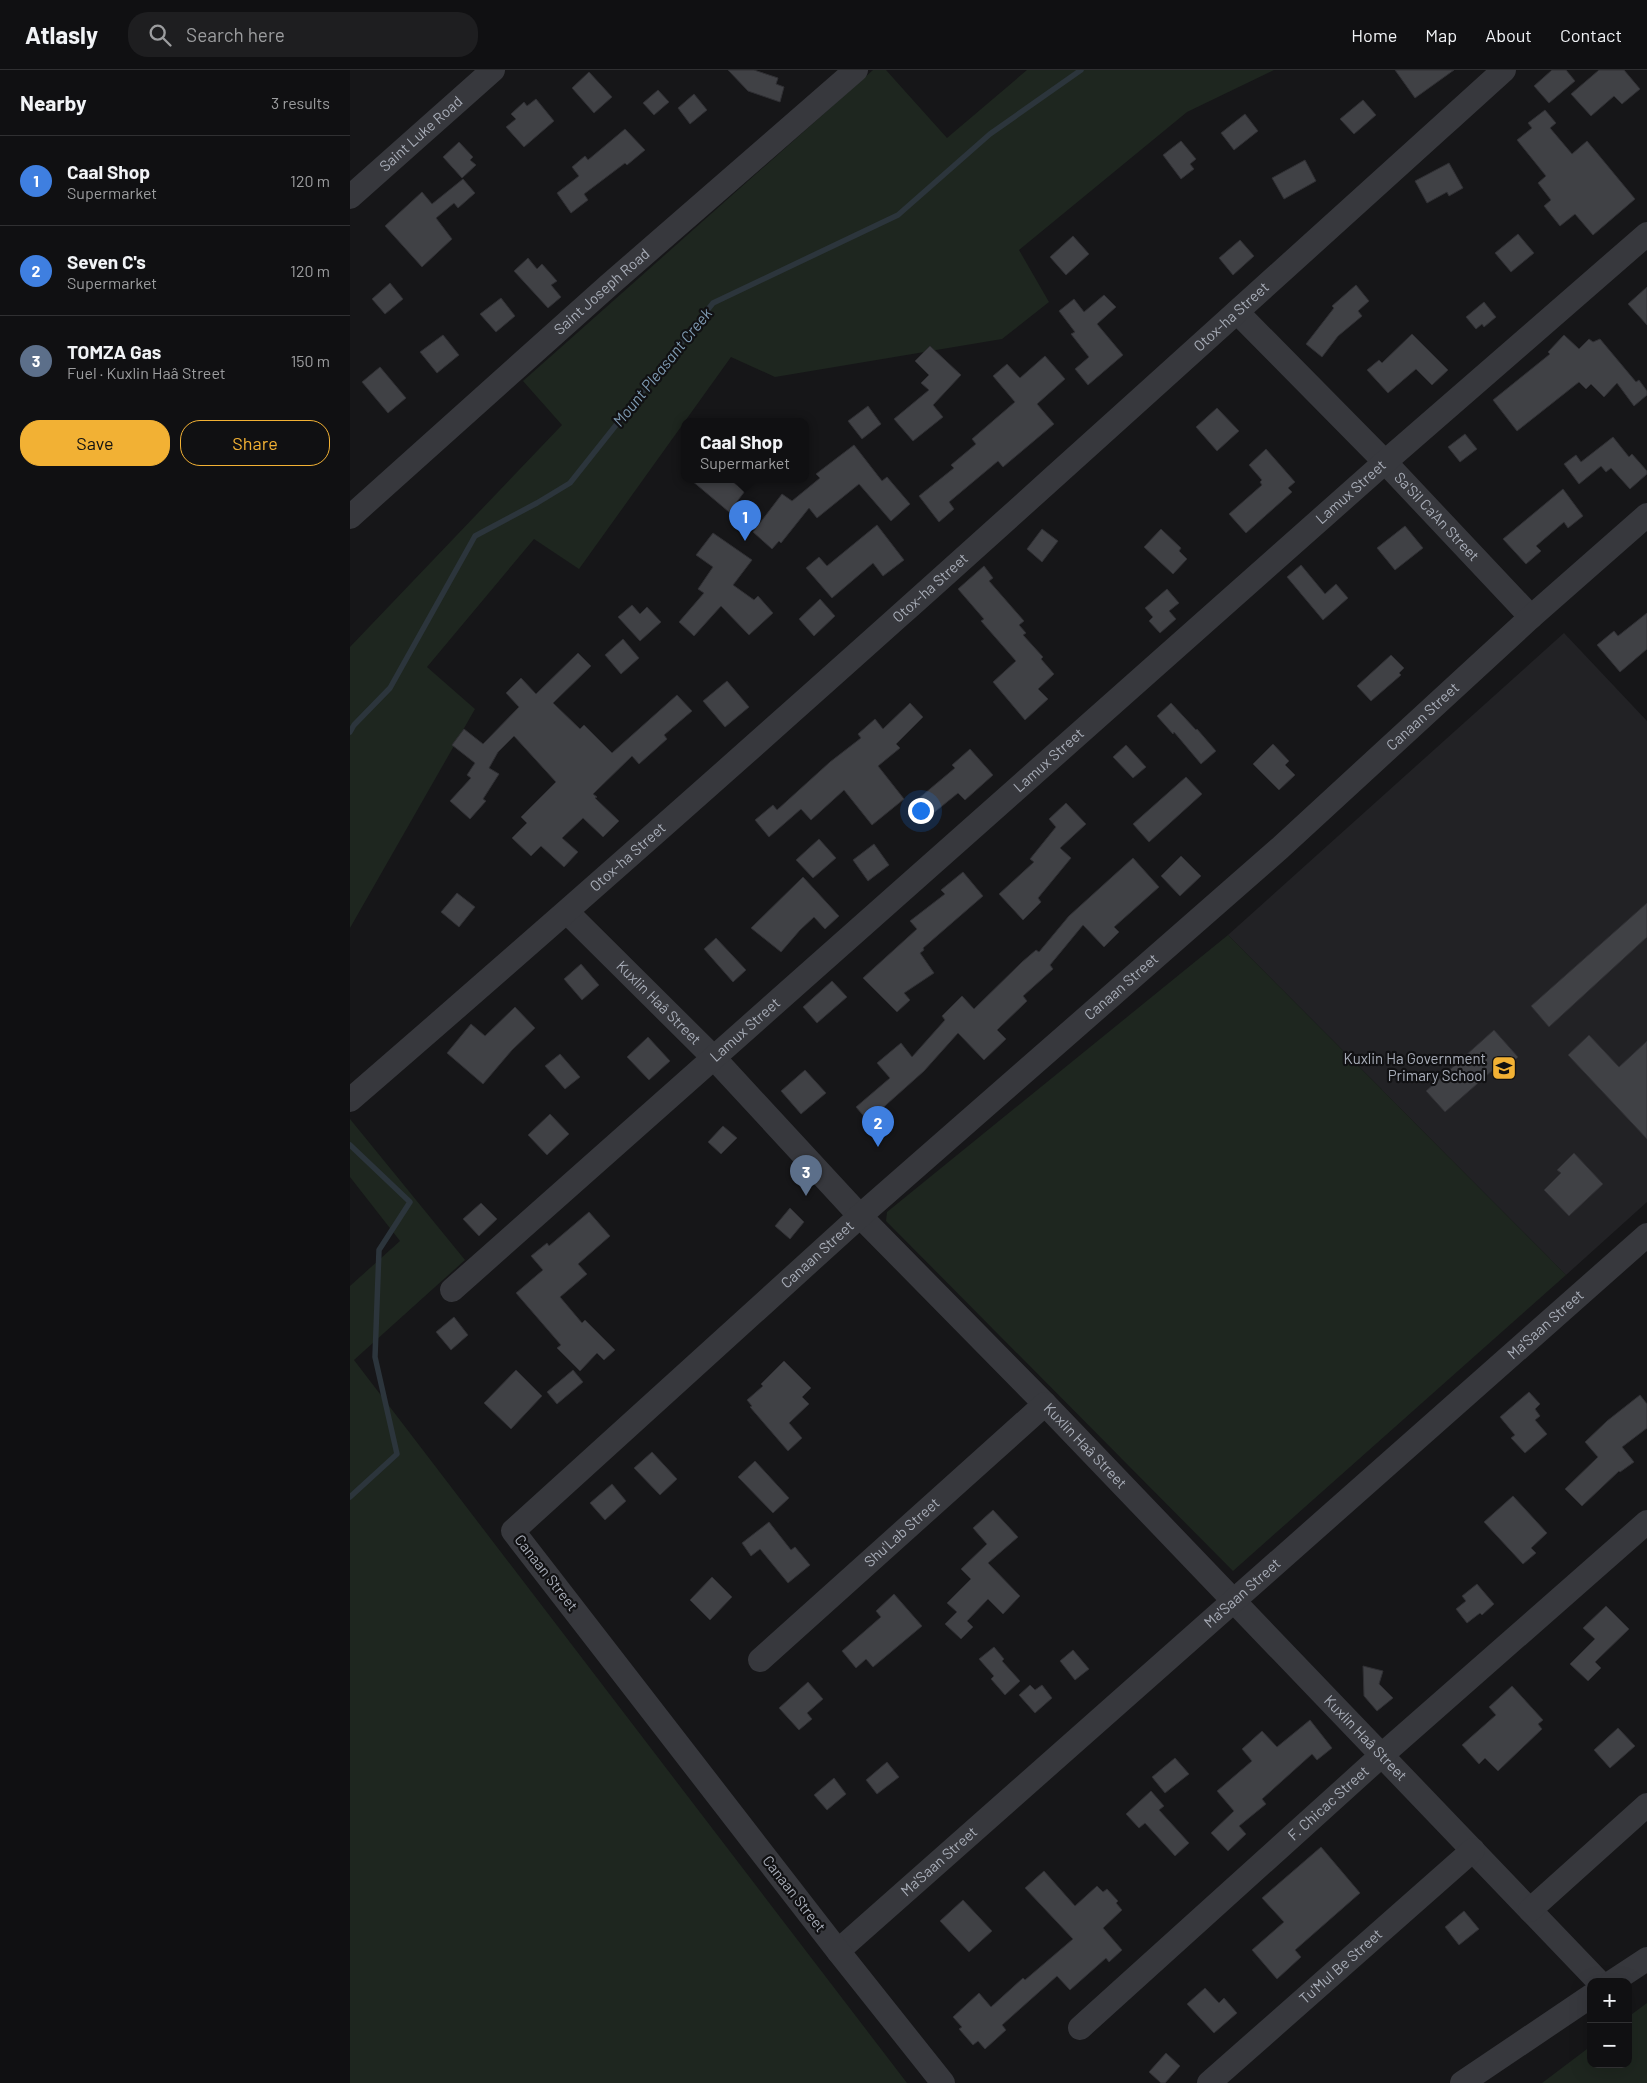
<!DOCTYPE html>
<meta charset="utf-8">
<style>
body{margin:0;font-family:Barlow,sans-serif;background:#1e1e20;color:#f1f3f6}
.controls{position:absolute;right:15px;bottom:15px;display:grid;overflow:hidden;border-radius:10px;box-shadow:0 5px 20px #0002}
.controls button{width:45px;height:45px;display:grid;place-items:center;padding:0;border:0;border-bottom:1px solid #303032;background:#101012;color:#f1f3f6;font:25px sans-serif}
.you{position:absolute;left:570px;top:740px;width:18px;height:18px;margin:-12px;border:4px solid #fff;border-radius:50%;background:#1a73e8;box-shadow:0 0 0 8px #1a73e833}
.badge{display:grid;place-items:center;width:32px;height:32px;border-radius:50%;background:#f2b134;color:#fff;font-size:16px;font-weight:700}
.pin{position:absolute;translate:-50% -41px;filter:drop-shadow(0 1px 2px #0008)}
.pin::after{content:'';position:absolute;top:26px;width:18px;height:15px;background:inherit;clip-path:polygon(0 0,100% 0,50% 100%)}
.popup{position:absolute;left:331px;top:348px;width:128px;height:65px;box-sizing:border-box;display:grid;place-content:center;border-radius:10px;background:#101012;filter:drop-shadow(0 1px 4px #0005);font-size:16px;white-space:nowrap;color:#9c9d9f}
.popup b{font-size:19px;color:#f1f3f6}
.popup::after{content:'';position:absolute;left:50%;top:100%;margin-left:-10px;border:10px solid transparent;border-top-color:#101012}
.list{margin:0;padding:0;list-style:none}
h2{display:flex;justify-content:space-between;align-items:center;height:65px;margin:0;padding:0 20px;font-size:21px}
h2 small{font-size:16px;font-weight:400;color:#9c9d9f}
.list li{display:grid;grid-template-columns:32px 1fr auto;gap:15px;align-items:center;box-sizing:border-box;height:90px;padding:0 20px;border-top:1px solid #303032}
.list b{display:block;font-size:19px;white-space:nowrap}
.list p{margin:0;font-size:16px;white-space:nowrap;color:#9c9d9f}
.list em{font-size:16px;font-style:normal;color:#9c9d9f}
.actions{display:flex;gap:10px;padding:15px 20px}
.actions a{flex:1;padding:11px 0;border:1px solid #f2b134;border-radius:20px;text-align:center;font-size:18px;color:#f2b134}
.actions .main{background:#f2b134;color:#111}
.icon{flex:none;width:28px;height:28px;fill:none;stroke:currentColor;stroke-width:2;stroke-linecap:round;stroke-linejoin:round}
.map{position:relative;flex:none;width:1297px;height:2013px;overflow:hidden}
header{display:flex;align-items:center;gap:30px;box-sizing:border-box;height:70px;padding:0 25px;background:#101012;border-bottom:1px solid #303032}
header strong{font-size:24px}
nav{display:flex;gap:28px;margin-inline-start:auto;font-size:18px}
.search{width:350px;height:45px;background:#1e1e20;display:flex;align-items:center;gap:12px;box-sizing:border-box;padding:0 18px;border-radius:20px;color:#9c9d9f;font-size:19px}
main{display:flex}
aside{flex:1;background:#101012}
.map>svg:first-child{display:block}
.built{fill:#222225}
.green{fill:#1e261f}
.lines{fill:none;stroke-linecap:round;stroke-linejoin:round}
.stream{stroke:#2c353c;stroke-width:5.5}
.building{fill:#404145;stroke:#303034}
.minor{stroke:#37383d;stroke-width:24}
.labels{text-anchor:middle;stroke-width:4.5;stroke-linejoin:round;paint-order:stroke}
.street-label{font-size:15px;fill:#a8adb8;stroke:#111113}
.poi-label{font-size:15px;fill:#a8adb8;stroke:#111113;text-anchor:end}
.water-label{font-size:16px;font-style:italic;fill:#7f9bb3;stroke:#111113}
</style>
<header>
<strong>Atlasly</strong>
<div class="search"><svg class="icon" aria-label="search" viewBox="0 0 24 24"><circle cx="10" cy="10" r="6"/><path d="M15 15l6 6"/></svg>Search here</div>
<nav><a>Home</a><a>Map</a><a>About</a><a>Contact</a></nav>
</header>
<main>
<aside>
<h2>Nearby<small>3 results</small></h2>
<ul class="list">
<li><span class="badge" style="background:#3f7fe0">1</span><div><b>Caal Shop</b><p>Supermarket</p></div><em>120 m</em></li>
<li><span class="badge" style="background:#3f7fe0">2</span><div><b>Seven C's</b><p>Supermarket</p></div><em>120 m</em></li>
<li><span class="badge" style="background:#5c6f8a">3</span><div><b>TOMZA Gas</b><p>Fuel · Kuxlin Haâ Street</p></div><em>150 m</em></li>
</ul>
<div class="actions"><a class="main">Save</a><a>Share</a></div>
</aside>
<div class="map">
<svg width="1297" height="2013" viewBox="0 0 1297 2013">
<rect width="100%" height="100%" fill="#161618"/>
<path class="built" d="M1214,563l83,88v481l-81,73 -338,-340z"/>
<path class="green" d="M523,0h13l61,68 80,-68h247l-87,42 -168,138 30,52 -47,37 -227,38 -44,-20 -152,212 -45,-30 -107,128 48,42 -125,219v-281l212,-222 -39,-44z
M878,865l338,340 -333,296 -347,-350 1,-9z
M0,1049l115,141 -111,100 553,723h-557v-797l50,-45 -50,-64z
M1297,1933v80h-105l49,-37v18h37v-47z"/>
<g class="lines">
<path class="stream" d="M0,662l4,-7 36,-37 85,-152 62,-33 33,-20 143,-180 185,-88 92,-81 91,-64
M0,1075l60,57 -31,48 -4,107 22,97 -47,43"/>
</g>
<path class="building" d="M378,0h26l24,8 -2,6 8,3 -4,15 -32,-11z
M1045,0h59l-39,28z
M1202,0h14l9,11 -26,22 -15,-17z
M1249,0h25l16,19 -18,15 -8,-8 -23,20 -20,-22z
M239,2l23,25 -18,16 -22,-25z
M308,20l11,12 -15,13 -11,-12z
M344,24l13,16 -17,14 -12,-16z
M186,29l18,22 -30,26 -18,-20 10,-8 -5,-5 13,-12 3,4z
M1013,30l13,15 -22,19 -14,-15z
M1195,40l11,13 -6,5 22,26 15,-13 48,58 -42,36 -18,-21 -15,12 -16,-20 7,-6 -13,-17 8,-7 -29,-36 15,-12 -4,-5z
M895,44l13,17 -24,19 -13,-17z
M275,59l20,21 -18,15 -2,-2 -41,31 4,6 -17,13 -14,-20 22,-17 -7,-9 13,-11 3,4z
M831,71l15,18 -6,5 4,5 -13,10 -18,-24z
M109,72l14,15 -3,3 6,5 -14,13 -19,-21z
M955,90l11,21 -32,18 -12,-21z
M1099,93l14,25 -14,8 -2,-4 -20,11 -12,-22z
M113,109l12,14 -17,15 -4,-5 -18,15 16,21 -30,28 -37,-41 37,-34 10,12z
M1168,164l16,19 -23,19 -16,-19z
M723,166l16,18 -23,21 -16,-18z
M890,170l14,16 -21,19 -14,-17z
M178,188l9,11 5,-5 15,17 -6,4 10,12 -13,11 -34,-37z
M40,213l13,16 -18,15 -13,-15z
M1006,215l13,16 -11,10 4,5 -24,20 -16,21 -16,-13 28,-36 -2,-2z
M1297,217v38l-19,-21z
M754,225l12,12 -19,17 26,31 -35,30 -13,-16 14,-12 -18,-23 4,-2 -16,-21 15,-12 10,13z
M151,228l14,18 -19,16 -16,-18z
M1134,232l12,15 -12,10 -2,-3 -6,5 -10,-12z
M1062,264l36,36 -16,15 -16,-16 -28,24 -21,-23 12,-10 3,3z
M93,265l16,20 -22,18 -17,-21z
M1214,265l15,14 10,-10 4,3 7,-3 36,43 3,-2 8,11v4l-13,11 -17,-23 -13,14 -13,-13 -5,5 -7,-7 -62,49 -24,-31 57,-46 -2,-2z
M580,276l31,29 -28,30 10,12 -30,24 -19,-22 35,-29 -8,-7 8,-8 -14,-14z
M695,286l20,23 -28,25 17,20 -51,43 -5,-6 -49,41 5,7 -15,13 -20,-26 35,-28 -3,-3 25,-21 -4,-5 43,-37 -22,-26 14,-12 13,14z
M30,297l26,31 -18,15 -26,-31z
M518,336l13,18 -19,15 -14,-18z
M867,338l22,23 -22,20 -21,-24z
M1115,364l12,15 -17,13 -12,-15z
M1263,367l16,20 3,-3 15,17v3l-17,15 -19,-21 -5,4 -5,-6 -22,18 -15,-20 12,-9 5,7z
M504,375l28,36 5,-4 23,27 -19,17 -32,-37 -42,34 -8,-10 -28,35 -2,-2 -7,8 -19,-17 29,-38 10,7 28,-23 -4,-4z
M916,379l29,33 -7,6 4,4 -46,41 -17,-19 33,-29 -2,-3 2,-2 -13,-15z
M341,410h39l15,11 -16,21z
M1213,419l20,27 -15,12 -4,-6 -28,24 5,5 -15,13 -23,-25z
M527,455l27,35 -21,16 -10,-13 -41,35 -26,-30 13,-11 8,9z
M1055,456l18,22 -28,22 -18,-22z
M692,459l16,12 -16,21 -15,-13z
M811,459l20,19 -2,3 8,8 -14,15 -29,-27z
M363,463l39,27 -19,25 21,15 4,-4 15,17 -24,22 -28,-29 -27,30 -15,-14 25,-29 -6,-4 15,-22 -17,-12z
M951,495l24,29 11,-10 12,14 -25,22 -36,-43z
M634,496l9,12 -4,3 35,40 -5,4 7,8 -3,2 20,22 -2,2 13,15 -16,15 10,10 -23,21 -32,-38 23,-21 -35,-40 3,-2 -26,-30z
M817,519l12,14 -10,8 7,8 -16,14 -11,-12 4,-4 -8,-9z
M470,529l15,17 -21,20 -15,-17z
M282,535l8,9 7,-7 14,15 -21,19 -22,-24z
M1297,543v36l-27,23 -23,-27 17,-14 4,5z
M273,569l16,19 -18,16 -16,-19z
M228,583l13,13 -38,37 27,26 4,-4 28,28 65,-58 15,16 -28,24 3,4 -28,25 -7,-8 -39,38 4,3 -2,1 24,23 -16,16 -20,-19 -21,20 16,14 -14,15 -23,-21 -10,10 -19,-18 15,-15 -6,-6 35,-35 -42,-46 -16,16 -9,16 10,6 -16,25 3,2 -16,18 -20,-18 21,-23 -4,-3 8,-12 -23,-18 12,-16 19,15 36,-37 -13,-14 15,-15 15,16z
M1041,585l13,13 -5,5 2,2 -30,26 -14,-15z
M377,611l22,26 -24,20 -22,-26z
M560,633l13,14 -27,27 4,4 -22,18 26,33 -32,26 -28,-35 -33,30 -10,-11 -32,28 -14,-17 18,-15 4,5 53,-48 31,-24 -3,-4 17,-15 8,10z
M821,633l25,27 1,-1 19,22 -15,13 -27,-32 -1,2 -16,-18z
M923,674l16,17 -4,4 10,10 -16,15 -26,-26z
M776,675l20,22 -13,11 -20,-21z
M620,679l23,26 -28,25 -7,-7 -27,22 -13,-16 37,-31 -3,-3z
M836,707l16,17 -53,48 -16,-18z
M716,733l20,21 -26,24 11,10 -33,40 3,4 -18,18 -24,-26 35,-32 -4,-3 26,-32 -7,-8z
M469,769l17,19 -23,20 -17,-18z
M524,774l15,21 -21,16 -15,-21z
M831,786l20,20 -21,20 -19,-20z
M783,788l26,29 -45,40 5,5 -15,15 -21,-22 -33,40 3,4 -30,27 4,5 -30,29 9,9 -22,21 -26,-27 -34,38 -56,50 -12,-14 34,-29 -13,-15 24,-20 11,14 33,-37 -3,-4 20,-20 12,13 48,-47 14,-12 3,2 30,-36z
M613,802l20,24 -60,52 1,2 -4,3 14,20 -30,20 6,7 -13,12 -34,-34 54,-49 -7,-8 35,-27 -4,-4z
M453,807l36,39 -14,13 -11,-12 -14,13 -19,22 -30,-24z
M107,823l18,14 -16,20 -18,-15z
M1297,833v34l-98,90 -18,-21z
M366,868l30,32 -13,12 -29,-33z
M231,894l18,21 -17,15 -18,-21z
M482,911l15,16 -30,26 -14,-16z
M165,937l20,21 -23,22 -29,34 -36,-31 24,-29 14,12z
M1144,960l24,27 -12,11 -5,-5 -56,49 -19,-21z
M1239,965l30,32 28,-26v98l-79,-84z
M298,967l22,24 -21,19 -22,-23z
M210,984l20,23 -15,12 -20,-23z
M455,1000l21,23 -25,21 -20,-23z
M200,1044l19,20 -22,21 -19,-20z
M373,1056l14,12 -16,16 -13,-12z
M1224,1083l29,31 -34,32 -25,-26 17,-17 -4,-3z
M131,1133l16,16 -18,17 -16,-17z
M440,1138l14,14 -14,17 -15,-13z
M239,1142l21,24 -32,28 9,10 -27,23 22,26 3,-3 30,30 -11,10 -7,-7 -17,18 -23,-23 4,-3 -45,-52 27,-23 -12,-14 16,-13 2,3z
M104,1247l14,18 -17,15 -15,-18z
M434,1291l27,27 -9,9 7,7 -20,19 13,15 -14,13 -38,-44 2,-1 -5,-6 16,-14 -2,-2z
M166,1300l26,26 -31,33 -27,-26z
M223,1300l10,12 -26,22 -10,-12z
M1179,1322l11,12 -5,5 5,7 -5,4 12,14 -22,19 -14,-15 4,-3 -15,-18z
M1290,1325l7,9v24l-25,19 12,15 -14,10 -1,-1 -37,35 -17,-17 33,-32 -13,-15 22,-21z
M302,1382l25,27 -17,16 -26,-27z
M405,1391l34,37 -16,15 -35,-36z
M262,1414l14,17 -21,19 -15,-17z
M1163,1426l34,37 -16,15 5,5 -13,11 -39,-42z
M643,1440l25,27 -30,26 32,33 -17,18 -15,-15 -21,22 6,6 -12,12 -16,-15 12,-12 -10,-9 24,-24 -10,-10 26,-25 -14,-16z
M419,1452l22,28 4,-3 15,18 -22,18 -28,-34 -9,7 -9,-13z
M362,1507l20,20 -22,23 -20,-20z
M1127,1514l17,20 -12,11 -2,-2 -13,10 -11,-14 10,-8 -4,-5z
M544,1524l28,32 -49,41 -7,-8 -10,9 -14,-17 39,-34 -5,-6z
M1256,1536l23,23 -34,33 6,6 -13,13 -18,-17 25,-25 -12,-11z
M644,1577l10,12 -2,2 18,20 -15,14 -14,-16 3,-3 -15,-17z
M723,1580l16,19 -14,11 -15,-19z
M1013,1596l20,5 -4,13 14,14 -16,13 -13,-15z
M458,1612l15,17 -16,14 5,6 -13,11 -20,-22z
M680,1615l5,5 7,-5 10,13 -17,15 -16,-18z
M1162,1616l31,34 -5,4 4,5 -44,42 -13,-13 -6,6 -17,-19 34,-30 -7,-8z
M960,1650l22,28 -15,12 -5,-6 -50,45 4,5 -27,22 7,8 -18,17 -17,-18 23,-22 -17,-20 35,-30 -10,-12 20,-18 15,16z
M1268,1658l17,18 -25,22 -16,-18z
M825,1688l14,16 -24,19 -13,-16z
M537,1692l12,15 -22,17 -11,-14z
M484,1708l12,16 -19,16 -13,-15z
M801,1721l13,15 -5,4 30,33 -14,13 -30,-33 -6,5 -13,-14z
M971,1777l39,46 -65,57 6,7 -24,22 -25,-29 32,-28 -22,-24z
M694,1801l31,35 22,-20 6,6 4,-3 11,12 -2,2 6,7 -19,18 19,22 -13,12 -3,-4 -36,32 -13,-14 -55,49 4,5 -21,19 -7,-8 -5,4 -14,-16 3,-2 -9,-10 26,-24 12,14 32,-29 2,2 48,-41 -48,-51z
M613,1830l29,31 -23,21 -29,-31z
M1114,1841l15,18 -20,16 -14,-18z
M855,1918l14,15 5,-5 13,15 -23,20 -27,-29z
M816,1983l14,13 -15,17h-4l-12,-11z"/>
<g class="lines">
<g class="minor">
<path id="s1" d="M0,127l143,-127"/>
<path id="s2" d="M887,242l148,150 146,155"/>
<path id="s3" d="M0,447l259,-232 247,-215"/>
<path id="s4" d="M217,842l147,146 146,158 185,188 554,578"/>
<path id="s5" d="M0,1030c390,-337 772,-684 1154,-1030"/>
<path id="s6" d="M102,1220l933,-828 262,-228"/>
<path id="s7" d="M410,1590l285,-256"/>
<path d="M1180,1840l117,-105"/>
<path id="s8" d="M488,1881l809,-716"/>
<path d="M1262,1912l35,-23"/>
<path id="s9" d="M730,1958l302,-273 265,-233"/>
<path id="s10" d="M593,2013l-105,-132 -325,-420 347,-315 420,-368 251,-231 116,-102"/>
<path id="s11" d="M859,2013l264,-233"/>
<path d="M1112,2013l129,-87"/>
</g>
</g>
<defs>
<symbol id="school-square" viewBox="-11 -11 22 22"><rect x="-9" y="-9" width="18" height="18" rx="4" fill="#f2b134" stroke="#111113"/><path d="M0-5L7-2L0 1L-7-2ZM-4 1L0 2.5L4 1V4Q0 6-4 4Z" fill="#111"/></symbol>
</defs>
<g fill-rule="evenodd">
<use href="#school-square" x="1140" y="984" width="28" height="28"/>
</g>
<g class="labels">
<g class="street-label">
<text dy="5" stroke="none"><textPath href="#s1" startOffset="95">Saint Luke Road</textPath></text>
<text dy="5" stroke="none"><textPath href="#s3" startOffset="338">Saint Joseph Road</textPath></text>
<text dy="5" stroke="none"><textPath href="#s5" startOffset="1179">Otox-ha Street</textPath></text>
<text dy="5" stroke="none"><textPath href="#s6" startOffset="1202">Lamux Street</textPath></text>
<text dy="5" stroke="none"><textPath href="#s2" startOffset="286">Sa'Sil Ca'An Street</textPath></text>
<text dy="5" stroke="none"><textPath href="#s5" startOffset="774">Otox-ha Street</textPath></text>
<text dy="5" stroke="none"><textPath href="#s10" startOffset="1921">Canaan Street</textPath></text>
<text dy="5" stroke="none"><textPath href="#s6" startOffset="798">Lamux Street</textPath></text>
<text dy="5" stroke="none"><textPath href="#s5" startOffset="369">Otox-ha Street</textPath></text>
<text dy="5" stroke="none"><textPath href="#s10" startOffset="1516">Canaan Street</textPath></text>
<text dy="5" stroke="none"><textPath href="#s4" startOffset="129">Kuxlin Haâ Street</textPath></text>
<text dy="5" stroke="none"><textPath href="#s6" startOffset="392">Lamux Street</textPath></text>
<text dy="5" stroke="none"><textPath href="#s10" startOffset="1111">Canaan Street</textPath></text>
<text dy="5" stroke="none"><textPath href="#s8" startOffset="945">Ma'Saan Street</textPath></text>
<text dy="5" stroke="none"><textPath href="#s4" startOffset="744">Kuxlin Haâ Street</textPath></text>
<text dy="5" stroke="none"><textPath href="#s7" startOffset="191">Shu'Lab Street</textPath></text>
<text transform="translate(196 1503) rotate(52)" y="5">Canaan Street</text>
<text dy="5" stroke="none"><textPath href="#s8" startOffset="540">Ma'Saan Street</textPath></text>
<text dy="5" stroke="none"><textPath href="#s4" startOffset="1149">Kuxlin Haâ Street</textPath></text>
<text dy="5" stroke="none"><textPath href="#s9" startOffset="335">F. Chicac Street</textPath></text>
<text dy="5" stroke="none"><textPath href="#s8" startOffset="135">Ma'Saan Street</textPath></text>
<text transform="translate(444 1824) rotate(52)" y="5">Canaan Street</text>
<text dy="5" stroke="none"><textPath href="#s11" startOffset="176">Tu'Mul Be Street</textPath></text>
</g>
<g class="poi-label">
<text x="1136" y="994">Kuxlin Ha Government<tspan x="1136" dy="17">Primary School</tspan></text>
</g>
<g class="water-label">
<text transform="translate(312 297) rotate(-51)" y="6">Mount Pleasant Creek</text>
</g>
</g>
</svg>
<div class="controls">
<button>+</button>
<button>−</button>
</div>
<div class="you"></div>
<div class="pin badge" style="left:395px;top:471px;background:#3f7fe0">1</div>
<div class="popup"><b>Caal Shop</b>Supermarket</div>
<div class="pin badge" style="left:528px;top:1077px;background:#3f7fe0">2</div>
<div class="pin badge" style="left:456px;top:1126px;background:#5c6f8a">3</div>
</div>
</main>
